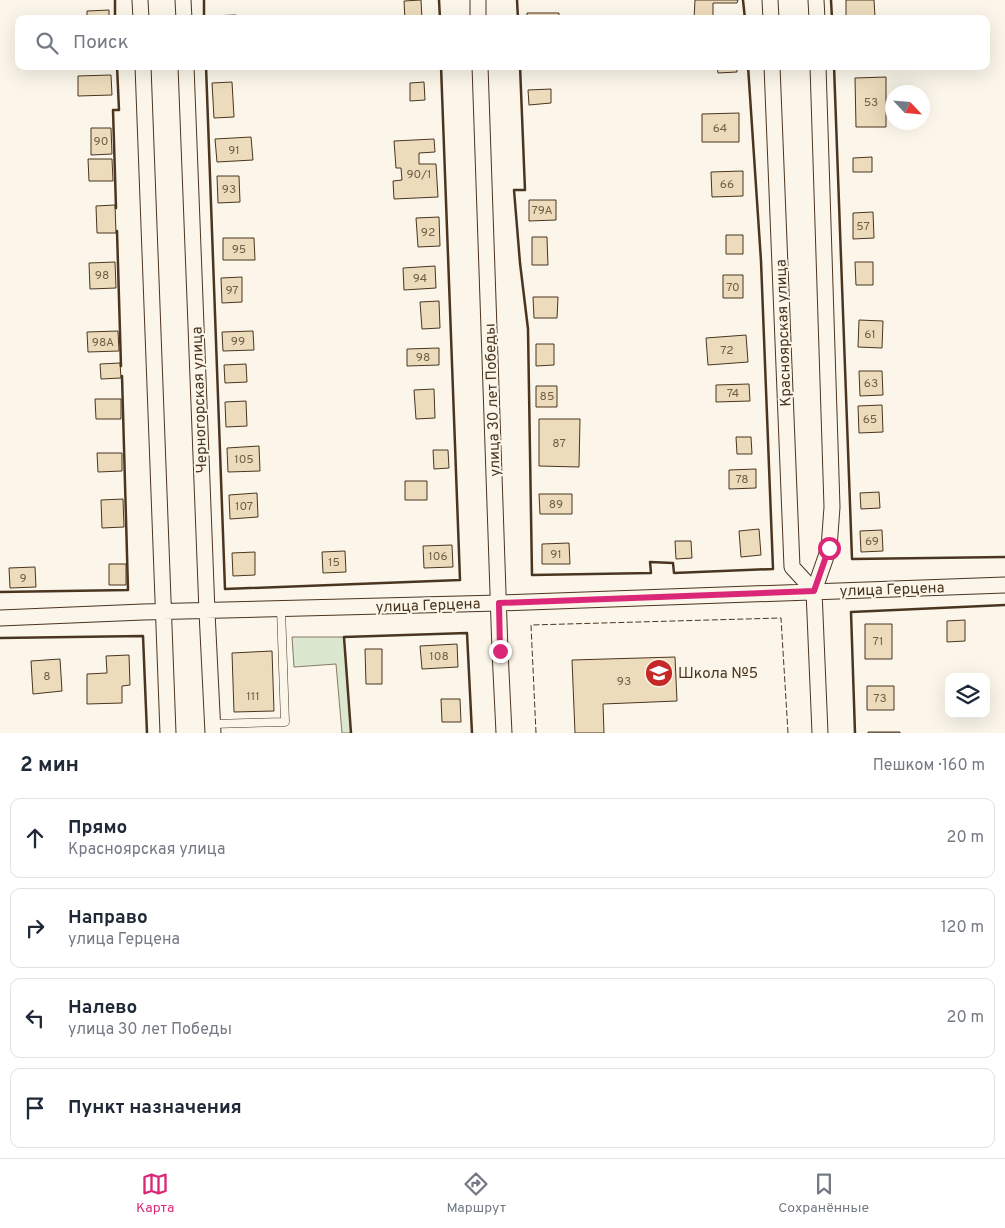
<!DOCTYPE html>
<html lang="ru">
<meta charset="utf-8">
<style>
body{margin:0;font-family:Overpass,sans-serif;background:#f2f2f3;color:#1f2937}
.controls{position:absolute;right:15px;bottom:15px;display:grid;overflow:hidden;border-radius:10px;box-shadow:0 5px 20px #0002}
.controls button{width:45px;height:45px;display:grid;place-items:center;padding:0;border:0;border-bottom:1px solid #e0e1e3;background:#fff;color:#1f2937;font:25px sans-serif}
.compass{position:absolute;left:885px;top:85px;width:45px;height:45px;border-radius:50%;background:#fff;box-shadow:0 5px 20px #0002;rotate:116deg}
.stop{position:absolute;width:15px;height:15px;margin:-11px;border:4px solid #db2777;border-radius:50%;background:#fff}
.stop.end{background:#db2777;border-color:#fff;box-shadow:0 1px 5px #0008}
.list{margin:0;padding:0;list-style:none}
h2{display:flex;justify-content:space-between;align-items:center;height:65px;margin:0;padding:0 20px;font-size:21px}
h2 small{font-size:16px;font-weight:400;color:#747a83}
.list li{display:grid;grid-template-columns:32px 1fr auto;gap:15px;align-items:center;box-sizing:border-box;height:80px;margin:0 10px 10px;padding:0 10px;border:1px solid #e0e1e3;border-radius:10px}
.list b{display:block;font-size:19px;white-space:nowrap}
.list p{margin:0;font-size:16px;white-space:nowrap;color:#747a83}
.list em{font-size:16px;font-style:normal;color:#747a83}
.icon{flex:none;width:28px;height:28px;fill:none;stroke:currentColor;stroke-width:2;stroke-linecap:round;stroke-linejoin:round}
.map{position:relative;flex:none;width:1005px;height:733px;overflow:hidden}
.search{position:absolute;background:#fff;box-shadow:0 5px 20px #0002;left:15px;right:15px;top:15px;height:55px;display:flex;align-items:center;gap:12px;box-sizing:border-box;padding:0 18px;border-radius:10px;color:#747a83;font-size:19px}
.sheet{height:425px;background:#fff}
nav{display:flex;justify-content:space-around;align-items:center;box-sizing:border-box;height:70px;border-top:1px solid #e0e1e3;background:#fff;font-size:14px;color:#747a83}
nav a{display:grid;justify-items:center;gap:2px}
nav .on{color:#db2777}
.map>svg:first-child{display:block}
.green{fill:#dce7d0;stroke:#887966}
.building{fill:#ecdcbc;stroke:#4a3520}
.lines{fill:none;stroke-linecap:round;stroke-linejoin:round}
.service-casing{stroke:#4a3520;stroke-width:9}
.minor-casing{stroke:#4a3520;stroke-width:17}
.service{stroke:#fbf6e9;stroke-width:8}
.minor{stroke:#fbf6e9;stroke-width:15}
.fence{stroke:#4a3520;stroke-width:1;stroke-dasharray:6 2.5;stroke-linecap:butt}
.wall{stroke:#4a3520;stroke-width:2.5}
.route{stroke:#db2777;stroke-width:6}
.labels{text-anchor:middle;stroke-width:4;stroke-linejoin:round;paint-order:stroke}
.number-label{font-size:12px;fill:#725f47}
.street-label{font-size:15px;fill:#4a3520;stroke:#fbf6e9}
.poi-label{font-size:15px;fill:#4a3520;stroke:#fbf6e9;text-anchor:start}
</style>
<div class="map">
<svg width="1005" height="733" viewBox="0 0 1005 733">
<rect width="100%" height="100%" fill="#fbf6e9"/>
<path class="green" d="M292,637h52l7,96h-9l-6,-69 -42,3z"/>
<path class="building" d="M421,0l1,19h-17l-1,-18z
M695,0h43l-1,3h-24v16h-19z
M846,0h28l1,17h-29z
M109,10v9h-22v-8z
M527,13h32v6h-32z
M236,15v4h-26v-3z
M717,66h20v6l-19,1z
M111,75l1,20 -34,1v-20z
M886,77v50h-30l-1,-49z
M232,82l2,35 -20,1 -2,-35z
M424,82l1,18 -15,1v-18z
M551,89v14l-22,2 -1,-15z
M739,113v29h-37v-28z
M91,128h20l1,26 -21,1z
M251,137l2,23 -36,2 -2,-23z
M434,139l1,13 -16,1v11h17l2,33 -44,2 -1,-18 9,-1 -1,-12h-5l-2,-27z
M872,157v15h-19v-14z
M88,159h24l1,22h-24z
M743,171v25l-31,1 -1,-25z
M217,176h22l1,26 -22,1z
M529,200h27v20l-27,1z
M115,205l1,28h-19l-1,-27z
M873,212l1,26 -21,1v-26z
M439,217l1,29 -22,1 -2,-29z
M726,235h17v19h-17z
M532,237h15l1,28h-16z
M223,238h31l1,22h-32z
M115,262l1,26 -26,1 -1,-26z
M855,262h18v23h-17z
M435,266l1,22 -32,2 -1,-22z
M723,275h20v23h-20z
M242,277v25l-20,1 -1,-25z
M533,297h25l-1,21h-23z
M439,301l1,27 -18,1 -2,-27z
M859,320l24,1 -1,27 -24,-1z
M118,331l1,20 -31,1 -1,-20z
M253,331l1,19 -31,1 -1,-19z
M746,335l2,27 -40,3 -2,-27z
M536,344h18v21l-18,1z
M439,348v17l-32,1v-17z
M120,363l1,15 -20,1 -1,-15z
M246,364l1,18 -22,1 -1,-18z
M859,371h23l1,24 -23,1z
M749,384l1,17 -34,1v-17z
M536,386h21v21h-21z
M434,389l1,29 -19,1 -2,-29z
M95,399h26v20h-25z
M246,401l1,25 -21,1 -1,-25z
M882,405l1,27 -24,1 -1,-27z
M539,419h41l-1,48 -40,-1z
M736,437h15l1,17h-15z
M259,446l1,25 -32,1 -1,-24z
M433,450h15l1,18 -15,1z
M97,453h25v18l-24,1z
M756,469v19l-27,1v-19z
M405,481h22v19h-22z
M879,492l1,16 -19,1 -1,-16z
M257,493l1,24 -28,2 -1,-24z
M539,494h33v20h-32z
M123,499l1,28 -22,1 -1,-28z
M759,529l2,26 -20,2 -2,-26z
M882,530l1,21 -22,1 -1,-21z
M675,541h16l1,17 -16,1z
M569,543l1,21h-28v-20z
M452,545l1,22 -29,1 -1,-22z
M345,551l1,21 -23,1 -1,-21z
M255,552v23l-22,1 -1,-23z
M109,564h17v21h-17z
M35,567l1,20 -26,1 -1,-20z
M965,620v21l-18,1v-21z
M865,624h27v35h-27z
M457,644l1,23 -36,2 -2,-23z
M365,649h17v35h-16z
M272,651l2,60 -40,1 -2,-59z
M129,655l1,30 -8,1v17l-35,1v-30l20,-1 -1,-17z
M675,657l2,44 -74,3 1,29h-29l-3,-73z
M60,659l2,32 -29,3 -2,-33z
M867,686h27v24h-27z
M441,699h19l1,23h-19z
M868,732h32v1h-32z"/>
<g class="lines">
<defs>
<path id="service" d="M213,724l72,-2 -4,-113"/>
<path id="minor" d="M140,0l1,19
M183,0l1,19
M478,0v19
M770,0l1,19
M816,0l1,19
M143,66l25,667
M186,66l21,546 6,121
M480,66l20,585 4,82
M772,66l20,501 22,24 6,142
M814,591l15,-43 3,-41 -14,-441
M0,618l143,-6 356,-9 506,-18"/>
</defs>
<use href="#service" class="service-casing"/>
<use href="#minor" class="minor-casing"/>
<use href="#service" class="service"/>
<use href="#minor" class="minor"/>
<path class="fence" d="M536,733l-5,-108 250,-7 7,115"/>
<path class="wall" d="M115,0v19
M204,0v19
M439,0l1,19
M517,0l1,19
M743,0l2,19
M831,0l1,19
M206,66l19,523 235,-9 -19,-514
M520,66l5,124h-11l6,73 8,66 4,246 119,-2 -1,-11 23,1 1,10 99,-4 -12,-308 -13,-195
M834,66l18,493 153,-2
M116,208l-3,-98h6l-2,-44
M117,231l4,135
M0,592l128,-2 -6,-214
M0,638l143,-2 4,97
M351,733l-7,-96 123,-4 5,100
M855,733l-4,-121 154,-7"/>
</g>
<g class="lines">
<path class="route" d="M500,651l-1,-48 315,-12 15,-43"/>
</g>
<defs>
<symbol id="school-disc" viewBox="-11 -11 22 22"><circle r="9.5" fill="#c62828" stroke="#fbf6e9"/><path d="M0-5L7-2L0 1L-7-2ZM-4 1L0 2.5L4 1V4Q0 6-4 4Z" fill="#fff"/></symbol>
</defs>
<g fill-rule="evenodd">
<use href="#school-disc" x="643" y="657" width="32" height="32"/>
</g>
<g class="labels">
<g class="number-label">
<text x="871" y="106">53</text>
<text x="720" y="132">64</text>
<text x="101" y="145">90</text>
<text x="234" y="154">91</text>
<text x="419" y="178">90/1</text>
<text x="727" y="188">66</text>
<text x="229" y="193">93</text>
<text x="542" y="214">79А</text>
<text x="863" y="230">57</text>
<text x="428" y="236">92</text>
<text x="239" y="253">95</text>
<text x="102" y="279">98</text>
<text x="420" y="282">94</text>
<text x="733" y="291">70</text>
<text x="232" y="294">97</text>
<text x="870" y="338">61</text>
<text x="238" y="345">99</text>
<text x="103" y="346">98А</text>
<text x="727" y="354">72</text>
<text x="423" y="361">98</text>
<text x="871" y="387">63</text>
<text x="733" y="397">74</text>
<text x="547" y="400">85</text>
<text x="870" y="423">65</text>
<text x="559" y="447">87</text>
<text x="244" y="463">105</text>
<text x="742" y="483">78</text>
<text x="556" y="508">89</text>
<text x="244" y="510">107</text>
<text x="872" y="545">69</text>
<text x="556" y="558">91</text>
<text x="438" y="560">106</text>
<text x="334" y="566">15</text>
<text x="23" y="582">9</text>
<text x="878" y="645">71</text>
<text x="439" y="660">108</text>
<text x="47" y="680">8</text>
<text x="624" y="685">93</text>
<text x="253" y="700">111</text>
<text x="880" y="702">73</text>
</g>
<g class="street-label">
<text transform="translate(783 333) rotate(-92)" y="5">Красноярская улица</text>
<text transform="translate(199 400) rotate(-92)" y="5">Черногорская улица</text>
<text transform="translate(492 400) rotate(-92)" y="5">улица 30 лет Победы</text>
<text transform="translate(892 589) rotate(-2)" y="5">улица Герцена</text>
<text transform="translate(428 605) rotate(-2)" y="5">улица Герцена</text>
</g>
<g class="poi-label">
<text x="678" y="678">Школа №5</text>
</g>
</g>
</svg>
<div class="controls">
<button><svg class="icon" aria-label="layers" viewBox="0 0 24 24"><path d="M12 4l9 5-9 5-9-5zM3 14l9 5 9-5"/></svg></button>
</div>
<svg class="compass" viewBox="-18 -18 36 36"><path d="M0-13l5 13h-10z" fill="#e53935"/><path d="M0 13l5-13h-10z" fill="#747a83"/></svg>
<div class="stop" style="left:829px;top:548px"></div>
<div class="stop end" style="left:500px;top:651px"></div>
<div class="search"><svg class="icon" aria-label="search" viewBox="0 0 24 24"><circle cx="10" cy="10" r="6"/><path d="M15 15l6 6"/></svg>Поиск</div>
</div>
<section class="sheet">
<h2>2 мин<small>Пешком · 160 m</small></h2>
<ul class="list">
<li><svg class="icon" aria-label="ahead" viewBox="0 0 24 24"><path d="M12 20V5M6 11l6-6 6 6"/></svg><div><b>Прямо</b><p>Красноярская улица</p></div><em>20 m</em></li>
<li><svg class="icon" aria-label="right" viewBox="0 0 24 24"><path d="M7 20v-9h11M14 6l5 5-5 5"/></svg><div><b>Направо</b><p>улица Герцена</p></div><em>120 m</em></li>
<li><svg class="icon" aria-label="left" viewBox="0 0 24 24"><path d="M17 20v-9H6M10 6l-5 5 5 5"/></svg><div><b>Налево</b><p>улица 30 лет Победы</p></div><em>20 m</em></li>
<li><svg class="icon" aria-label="arrive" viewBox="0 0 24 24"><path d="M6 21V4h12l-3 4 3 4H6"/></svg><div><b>Пункт назначения</b></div></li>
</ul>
</section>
<nav>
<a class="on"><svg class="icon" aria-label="map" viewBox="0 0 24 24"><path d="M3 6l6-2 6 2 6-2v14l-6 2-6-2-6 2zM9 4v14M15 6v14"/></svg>Карта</a>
<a><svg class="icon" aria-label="directions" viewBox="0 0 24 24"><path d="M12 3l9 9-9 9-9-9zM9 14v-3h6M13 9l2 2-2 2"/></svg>Маршрут</a>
<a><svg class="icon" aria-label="saved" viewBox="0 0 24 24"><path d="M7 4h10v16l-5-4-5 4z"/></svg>Сохранённые</a>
</nav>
